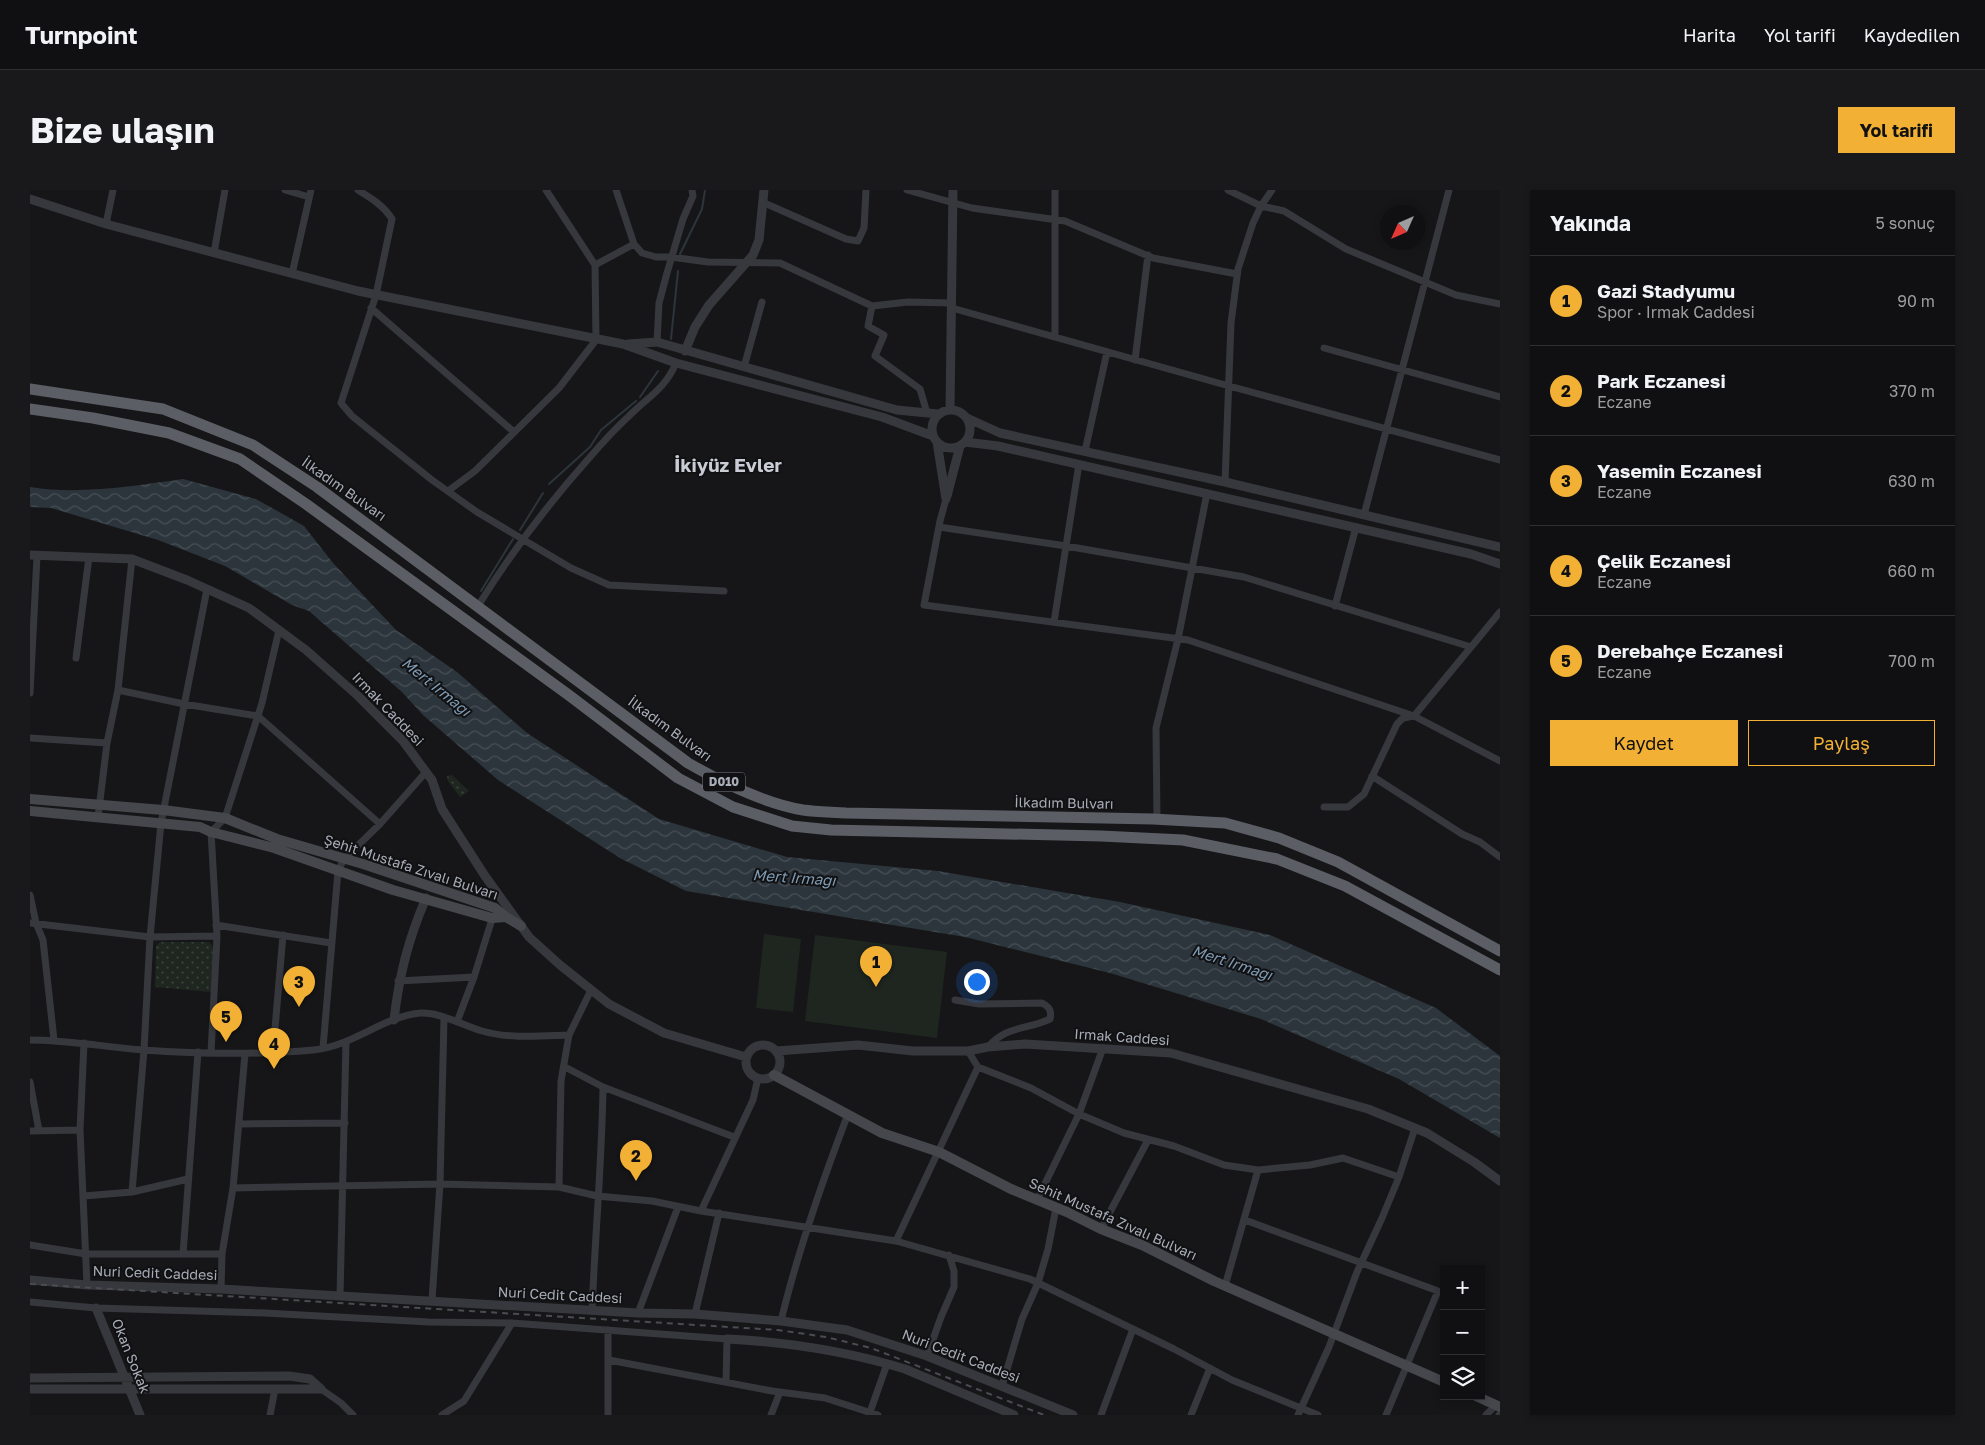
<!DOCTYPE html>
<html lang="tr">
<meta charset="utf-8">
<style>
body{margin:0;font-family:"Golos Text",sans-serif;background:#19191b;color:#f1f3f6}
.controls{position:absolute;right:15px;bottom:15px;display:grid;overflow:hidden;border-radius:0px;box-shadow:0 2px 8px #0003}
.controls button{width:45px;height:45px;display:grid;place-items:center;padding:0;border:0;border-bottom:1px solid #303032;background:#101012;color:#f1f3f6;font:25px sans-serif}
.compass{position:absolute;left:1350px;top:15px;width:45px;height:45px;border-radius:50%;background:#101012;box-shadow:0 2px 8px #0003;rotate:225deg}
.you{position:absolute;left:946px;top:791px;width:18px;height:18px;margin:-12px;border:4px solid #fff;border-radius:50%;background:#1a73e8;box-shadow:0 0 0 8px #1a73e833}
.badge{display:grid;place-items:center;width:32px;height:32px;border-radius:50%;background:#f2b134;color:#111;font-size:16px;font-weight:700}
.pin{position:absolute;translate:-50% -41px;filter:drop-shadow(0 1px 2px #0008)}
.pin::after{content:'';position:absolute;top:26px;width:18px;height:15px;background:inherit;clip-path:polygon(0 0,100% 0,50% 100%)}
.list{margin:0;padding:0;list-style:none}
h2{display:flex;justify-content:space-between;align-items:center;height:65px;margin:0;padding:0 20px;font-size:21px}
h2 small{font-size:16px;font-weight:400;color:#9c9d9f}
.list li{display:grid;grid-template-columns:32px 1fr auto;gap:15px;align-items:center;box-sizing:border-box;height:90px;padding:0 20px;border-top:1px solid #303032}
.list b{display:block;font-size:19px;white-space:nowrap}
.list p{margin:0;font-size:16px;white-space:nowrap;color:#9c9d9f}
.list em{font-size:16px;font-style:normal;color:#9c9d9f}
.actions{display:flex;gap:10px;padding:15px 20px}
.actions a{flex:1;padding:11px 0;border:1px solid #f2b134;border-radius:0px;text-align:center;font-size:18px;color:#f2b134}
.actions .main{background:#f2b134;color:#111}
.icon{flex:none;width:28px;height:28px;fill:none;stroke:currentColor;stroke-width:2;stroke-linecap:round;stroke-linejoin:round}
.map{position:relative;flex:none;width:1470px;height:1225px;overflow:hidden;border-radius:0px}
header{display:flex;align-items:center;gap:30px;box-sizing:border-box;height:70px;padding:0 25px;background:#101012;border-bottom:1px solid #303032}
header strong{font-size:24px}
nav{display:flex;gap:28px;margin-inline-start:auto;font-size:18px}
.intro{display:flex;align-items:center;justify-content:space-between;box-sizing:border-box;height:120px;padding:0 30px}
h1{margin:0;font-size:35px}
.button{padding:12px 22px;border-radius:0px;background:#f2b134;color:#111;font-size:18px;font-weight:700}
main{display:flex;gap:30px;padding:0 30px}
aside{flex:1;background:#101012;border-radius:0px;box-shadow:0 2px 8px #0003}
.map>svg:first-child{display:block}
.park{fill:url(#park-dots)}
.garden{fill:#1e261f}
.water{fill:url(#water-waves)}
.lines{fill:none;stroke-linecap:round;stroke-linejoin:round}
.stream{stroke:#2c353c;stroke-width:2}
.minor{stroke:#37383d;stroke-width:7}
.tertiary{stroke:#37383d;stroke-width:9}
.secondary{stroke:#45474d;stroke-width:10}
.trunk{stroke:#5b5e65;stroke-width:11}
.rail{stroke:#4a4c52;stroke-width:2;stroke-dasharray:6 5;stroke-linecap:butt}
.labels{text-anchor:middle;stroke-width:4;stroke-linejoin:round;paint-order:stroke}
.shield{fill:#111113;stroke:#7b7e86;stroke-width:1}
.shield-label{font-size:12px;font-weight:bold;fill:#a8adb8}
.street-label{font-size:14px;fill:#a8adb8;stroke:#111113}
.water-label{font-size:15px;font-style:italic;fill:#7f9bb3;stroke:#111113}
.district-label{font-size:19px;font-weight:bold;fill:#c9ccd4;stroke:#111113}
</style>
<header>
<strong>Turnpoint</strong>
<nav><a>Harita</a><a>Yol tarifi</a><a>Kaydedilen</a></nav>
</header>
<div class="intro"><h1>Bize ulaşın</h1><a class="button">Yol tarifi</a></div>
<main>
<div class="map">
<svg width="1470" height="1225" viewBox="0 0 1470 1225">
<defs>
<pattern id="park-dots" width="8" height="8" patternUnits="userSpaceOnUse" patternTransform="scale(1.25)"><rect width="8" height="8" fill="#1e261f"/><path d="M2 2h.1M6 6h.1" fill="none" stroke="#3c433d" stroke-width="1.8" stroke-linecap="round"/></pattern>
<pattern id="water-waves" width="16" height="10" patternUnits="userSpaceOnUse" patternTransform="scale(1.25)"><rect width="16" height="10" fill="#2c353c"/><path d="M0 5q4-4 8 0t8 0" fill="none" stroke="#485056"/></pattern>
</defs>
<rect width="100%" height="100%" fill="#161618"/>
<path class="park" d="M422,585l17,16 -9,6 -12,-16 -1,-5z
M130,752h49l5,6 -3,44 -56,-5 1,-41z"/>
<path class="garden" d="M734,744l37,5 -8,73 -37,-4z
M785,745l132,17 -10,86 -132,-17z"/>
<path class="water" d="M153,289l73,20 48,27 29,37 63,67 61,42 70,61 132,86 128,38 151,14 182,31 150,33 166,73 64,48v82l-101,-59 -138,-60 -151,-46 -145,-36 -279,-46 -66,-33 -122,-78 -75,-65 -21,-23 -93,-81 -17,-6 -67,-39 -67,-26 -107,-32 -21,-1v-20c50,8 103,-1 153,-8z"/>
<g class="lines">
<path class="stream" d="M650,64l22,-45 3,-19
M641,149l7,-68
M610,207l18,-26
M519,294l41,-37 11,-17 35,-29
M490,340l23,-37
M451,401l32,-52"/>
<path class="minor" d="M255,0l24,7
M328,0c13,8 26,16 34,29l-16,76 -35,108 11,13 80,64 45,32 94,56 38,17 115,6
M586,0l18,54 8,9 14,4h15l37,5 72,1 92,43 36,-4 44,1
M877,0l65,18 93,13 88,37 84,16
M1242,0l-11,16 23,5 62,38 110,46 44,9
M732,12l84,37 12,2 6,-13 2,-38
M76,34l7,-34
M184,63l11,-63
M565,75l39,-21
M262,84l19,-84
M842,116l-4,20 16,9 -9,21 45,33 7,24
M341,118l143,124
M922,118l277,78 271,74
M1025,147v-147
M627,152l2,-39 8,-30 16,-54 10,-23 -1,-6
M1294,158l176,49
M1105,170l13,-105
M714,177l18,-65
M1055,261l22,-99
M1195,292l6,-159 7,-54 15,-46 8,-17 -33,-16
M418,301l27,-20 84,-83 37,-48 -1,-75 -49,-75
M916,309l-6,22 -16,84 264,35 226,76 86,45
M1334,325l85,-325
M909,337l127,19 178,31 227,70
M448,416c32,-52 71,-103 112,-149 12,-14 25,-28 39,-41 19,-19 36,-27 47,-53
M1305,416l21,-79
M1024,432l25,-158
M46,468l13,-101
M88,500l66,14 74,12 122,108
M0,503l7,-137
M0,548l77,5
M1342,586l90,58 18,8 20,15
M1294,617h24l16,-13 33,-70 6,-6 11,-2 86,-104
M68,627l9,-74 11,-53 14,-131
M1127,629l-1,-91 22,-89 29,-146
M0,705l6,28 7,17 11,100
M0,733l120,14 67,-1
M186,735l115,18
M368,791l76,-4
M925,810l24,4 63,-1c7,4 10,7 8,16 -23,11 -43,6 -62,28
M427,832l17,-45 19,-61
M0,850c38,0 75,7 113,10 57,4 114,5 170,0 39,-3 70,-34 108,-37 19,-1 43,13 61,18 28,8 58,5 87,4
M54,853l-4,87 7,155
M293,858l15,-177 6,-12 36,-35 46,-52
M938,861l10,16 53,21 48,26 45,19 50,13 50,19 34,5 52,-5 33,-7 56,19
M243,862l10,-117
M181,863l6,-117 -6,-104 14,-14 37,-115 17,-73
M535,877l38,20 131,50
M0,892l9,49
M209,934l106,-1
M0,941l50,-1
M529,997l2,-106 8,-46 22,-45
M203,998l207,-4 119,3 38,9 55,5 49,10 195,30 134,38 144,70 58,31 86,35
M102,1002l12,-142 6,-113 11,-114 46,-234
M54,1006l48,-4 56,-13
M1007,1010l42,-86 24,-66
M671,1021l52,-111 5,-22
M1215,1030l193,71 -52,124
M1071,1039l47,-89
M866,1051l82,-174
M0,1055l56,9h136
M153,1064l15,-202
M1195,1096l33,-116
M191,1099l1,-35 11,-66 12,-134
M310,1106l6,-254
M402,1110l8,-116 4,-166
M0,1112l66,6 169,5 164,9 83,1 215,16 -1,43
M562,1121c3,-75 10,-150 11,-224
M608,1123l40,-106
M665,1124l24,-101
M751,1131c17,-71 41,-139 67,-207
M897,1166l14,-39 13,-30v-16l-5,-16
M579,1170l163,31 53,7 53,17
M972,1196l20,-67 16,-36 10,-34 8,-41
M291,1199l20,14 12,12
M240,1225l5,-26
M412,1225l22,-14 48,-78
M578,1225v-85
M741,1225l9,-23
M839,1225l18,-51
M1071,1225l32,-86
M1161,1225l19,-47
M1268,1225l31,-68 28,-75 25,-54 17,-41 16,-49
M1456,1225l10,-10
M1469,1225l1,-1"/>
<path class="tertiary" d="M0,9l76,25 252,67 265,53 53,19 206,54 51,19
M598,154l29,-2 240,68 41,4
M655,161l10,-24 14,-22 44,-50 6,-15 5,-50
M920,219l3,-219
M902 239a19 19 0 1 1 38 0a19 19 0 1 1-38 0Z
M937,228l33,15 225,49 275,65
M907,252l9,57
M935,252l33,4 473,108 29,10
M917,306l13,-50
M0,365l102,4 55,21 62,28 57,42 52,46 45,45 29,39 10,29 43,67 44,61 31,28 49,39 55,29 82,24
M364,830c5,-44 14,-80 32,-122
M716 872a17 17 0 1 1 34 0a17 17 0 1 1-34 0Z
M747,861l81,-6 55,6h55l20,-4 37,-3 146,9 197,56 59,24 47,29 26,19
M0,1090l57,5 134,4 417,24 57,1 86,7 66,9 80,26 146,59
M66,1118l44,107
M697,1149c60,3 120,12 178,30l109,46
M0,1188l259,-2 21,3 11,10
M0,1199h291"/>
<path class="secondary" d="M0,609l133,11 62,8 52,21 86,25 132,44 11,9 15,9
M0,621l170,16 11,5 63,16 119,42 99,28 14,-1
M744,885l108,58 57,19 72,37 56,23 34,17 41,16 72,36 230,101
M1446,1206l24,11"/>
<path class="trunk" d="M0,199l133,20 90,36 64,42 371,276c35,20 75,40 115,47 14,2 29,2 43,3l307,6 72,4 54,15 59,24 162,89
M0,219l63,9 76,15 71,26 66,45 264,192 108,82 55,29 31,10 28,9 39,4 270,6 82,4 94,19 68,27 155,84"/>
<path class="rail" d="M0,1094l748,46 48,7 45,11 173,67"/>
</g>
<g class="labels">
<rect class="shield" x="673" y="582.5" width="42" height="19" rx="4"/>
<g class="shield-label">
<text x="694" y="596">D010</text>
</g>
<g class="street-label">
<text transform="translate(314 299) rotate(35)" y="5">İlkadım Bulvarı</text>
<text transform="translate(358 519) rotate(46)" y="5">Irmak Caddesi</text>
<text transform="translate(640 539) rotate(36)" y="5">İlkadım Bulvarı</text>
<text transform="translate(1034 613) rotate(1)" y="5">İlkadım Bulvarı</text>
<text transform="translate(381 677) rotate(18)" y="5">Şehit Mustafa Zıvalı Bulvarı</text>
<text transform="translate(1092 847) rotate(4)" y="5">Irmak Caddesi</text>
<text transform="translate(1083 1029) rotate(24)" y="5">Sehit Mustafa Zıvalı Bulvarı</text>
<text transform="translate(125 1083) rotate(2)" y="5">Nuri Cedit Caddesi</text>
<text transform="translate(530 1105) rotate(3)" y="5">Nuri Cedit Caddesi</text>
<text transform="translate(101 1166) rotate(68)" y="5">Okan Sokak</text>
<text transform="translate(931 1166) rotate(21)" y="5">Nuri Cedit Caddesi</text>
</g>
<g class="water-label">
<text transform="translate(406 497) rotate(39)" y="5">Mert Irmağı</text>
<text transform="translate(764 688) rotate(4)" y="5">Mert Irmağı</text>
<text transform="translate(1202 773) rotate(18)" y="5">Mert Irmağı</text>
</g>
<g class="district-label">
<text x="698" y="282">İkiyüz Evler</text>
</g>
</g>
</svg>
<div class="controls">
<button>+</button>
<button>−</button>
<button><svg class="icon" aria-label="layers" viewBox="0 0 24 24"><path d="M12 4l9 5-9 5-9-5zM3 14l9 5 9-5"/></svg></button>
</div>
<svg class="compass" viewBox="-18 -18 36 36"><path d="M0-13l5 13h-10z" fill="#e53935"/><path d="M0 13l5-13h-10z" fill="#9c9d9f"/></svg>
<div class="you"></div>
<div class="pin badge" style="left:846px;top:797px">1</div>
<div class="pin badge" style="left:606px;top:991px">2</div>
<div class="pin badge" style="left:269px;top:817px">3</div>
<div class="pin badge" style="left:244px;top:879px">4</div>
<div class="pin badge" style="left:196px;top:852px">5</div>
</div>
<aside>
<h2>Yakında<small>5 sonuç</small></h2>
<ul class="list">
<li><span class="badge">1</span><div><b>Gazi Stadyumu</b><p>Spor · Irmak Caddesi</p></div><em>90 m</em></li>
<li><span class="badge">2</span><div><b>Park Eczanesi</b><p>Eczane</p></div><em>370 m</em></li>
<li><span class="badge">3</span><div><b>Yasemin Eczanesi</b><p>Eczane</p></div><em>630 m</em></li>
<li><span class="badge">4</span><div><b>Çelik Eczanesi</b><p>Eczane</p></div><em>660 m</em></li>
<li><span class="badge">5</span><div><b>Derebahçe Eczanesi</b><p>Eczane</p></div><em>700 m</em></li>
</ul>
<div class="actions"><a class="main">Kaydet</a><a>Paylaş</a></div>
</aside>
</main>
